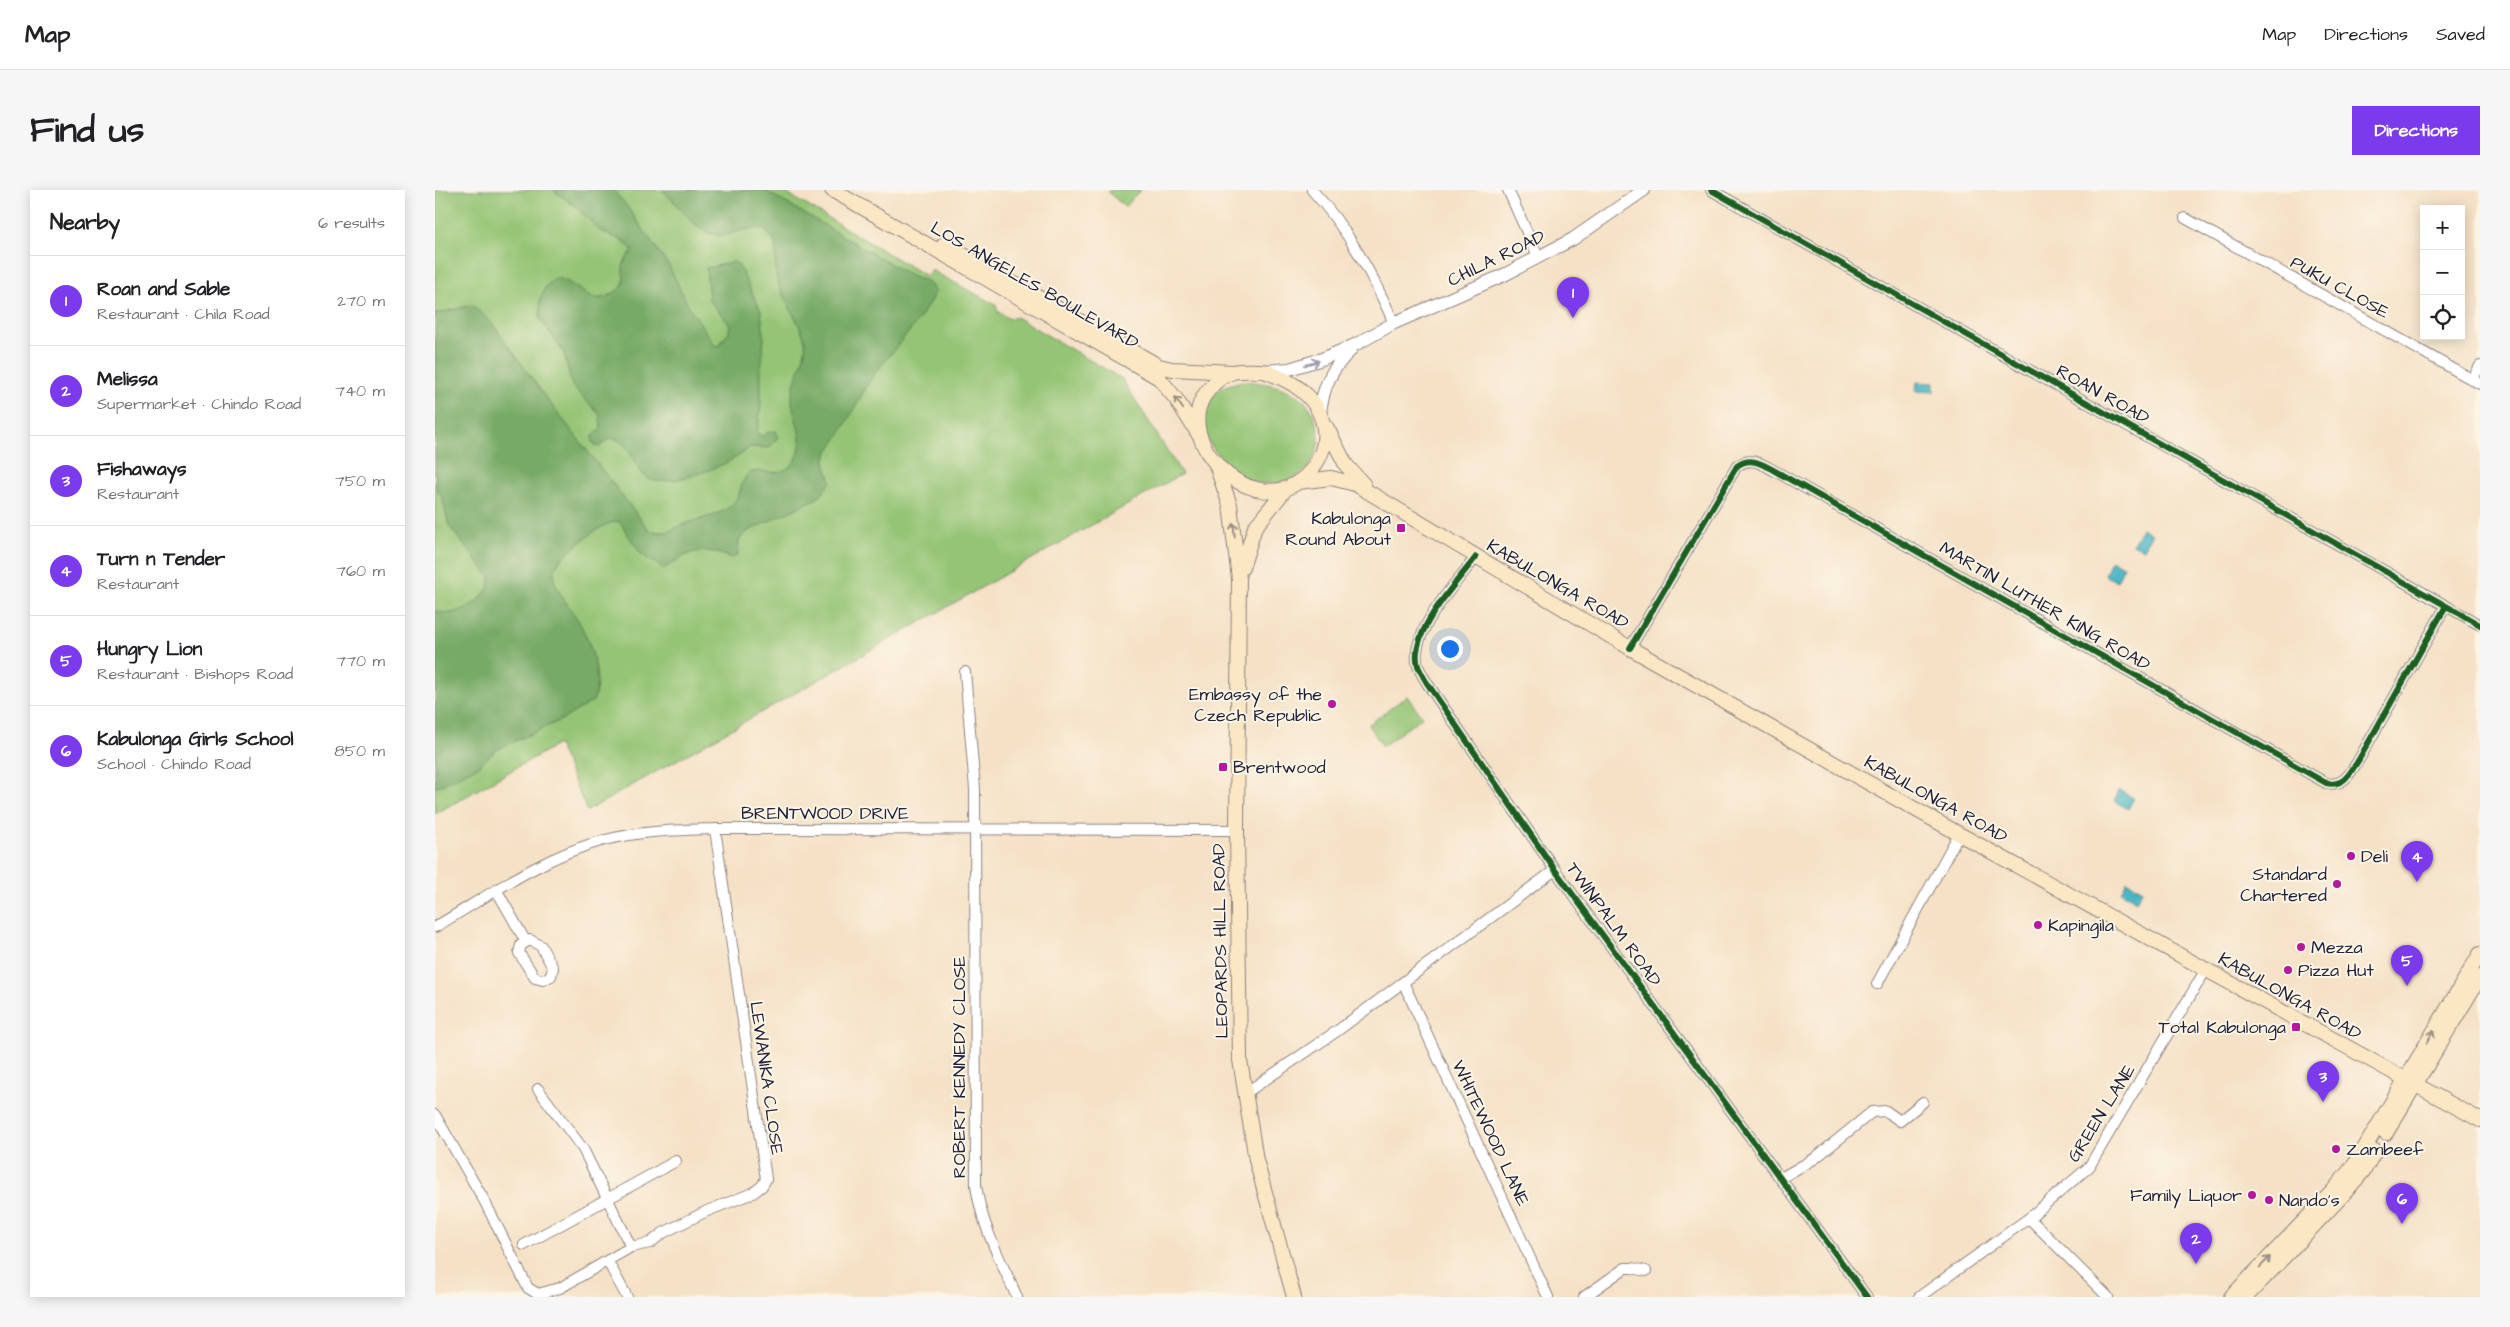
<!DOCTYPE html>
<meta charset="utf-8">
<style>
body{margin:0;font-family:"Architects Daughter",sans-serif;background:#f6f6f6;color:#202124}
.controls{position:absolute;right:15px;top:15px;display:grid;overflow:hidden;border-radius:0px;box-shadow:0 2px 12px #0003}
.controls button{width:45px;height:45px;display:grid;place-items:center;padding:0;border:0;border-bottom:1px solid #e0e0e0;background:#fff;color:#202124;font:25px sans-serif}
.you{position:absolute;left:1014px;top:458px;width:18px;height:18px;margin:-12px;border:4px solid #fff;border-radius:50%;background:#1a73e8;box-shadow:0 0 0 8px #1a73e833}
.badge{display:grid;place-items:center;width:32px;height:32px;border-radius:50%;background:#7c3aed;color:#fff;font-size:16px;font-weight:700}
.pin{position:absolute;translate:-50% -41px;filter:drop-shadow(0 1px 2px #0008)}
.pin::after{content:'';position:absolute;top:26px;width:18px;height:15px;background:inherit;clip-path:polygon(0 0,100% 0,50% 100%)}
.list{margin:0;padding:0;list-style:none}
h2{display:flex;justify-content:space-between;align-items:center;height:65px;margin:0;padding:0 20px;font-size:21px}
h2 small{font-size:16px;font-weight:400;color:#757577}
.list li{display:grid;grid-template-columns:32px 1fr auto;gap:15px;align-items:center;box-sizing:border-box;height:90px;padding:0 20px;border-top:1px solid #e0e0e0}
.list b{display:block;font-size:19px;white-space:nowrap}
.list p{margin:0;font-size:16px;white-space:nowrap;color:#757577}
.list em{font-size:16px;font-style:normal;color:#757577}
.icon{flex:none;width:28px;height:28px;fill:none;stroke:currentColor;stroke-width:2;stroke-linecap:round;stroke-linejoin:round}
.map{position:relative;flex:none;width:2045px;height:1107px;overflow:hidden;border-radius:0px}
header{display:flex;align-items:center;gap:30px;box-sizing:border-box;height:70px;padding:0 25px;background:#fff;border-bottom:1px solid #e0e0e0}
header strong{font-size:24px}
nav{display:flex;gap:28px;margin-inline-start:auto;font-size:18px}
.intro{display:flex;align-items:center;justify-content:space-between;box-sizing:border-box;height:120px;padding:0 30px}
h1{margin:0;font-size:35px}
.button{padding:12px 22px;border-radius:0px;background:#7c3aed;color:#fff;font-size:18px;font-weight:700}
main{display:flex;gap:30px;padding:0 30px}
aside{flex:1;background:#fff;border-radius:0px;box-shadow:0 2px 12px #0003}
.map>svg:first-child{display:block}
.green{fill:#94c474;stroke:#5b7358}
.forest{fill:#7a6;stroke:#4c6650}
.water{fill:#47b5c3;stroke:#346c7f}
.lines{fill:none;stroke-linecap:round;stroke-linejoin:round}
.minor-casing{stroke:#8c8280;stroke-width:12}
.tertiary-casing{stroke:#8c8280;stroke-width:14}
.secondary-casing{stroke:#8c8280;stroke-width:16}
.minor{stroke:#fff;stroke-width:10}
.tertiary{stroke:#fff;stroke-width:12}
.secondary{stroke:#fbe7c3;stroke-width:14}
.cycleway-casing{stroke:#fcf5e5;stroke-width:9}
.cycleway{stroke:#1b5e20;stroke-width:6}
.oneway{stroke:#9c9ca7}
.oneway2{stroke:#998e86}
.poi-dot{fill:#b5179e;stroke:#fcf5e5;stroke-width:2}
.labels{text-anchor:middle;stroke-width:4;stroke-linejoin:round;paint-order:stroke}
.street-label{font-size:18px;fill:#22223b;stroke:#fcf5e5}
.poi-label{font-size:18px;fill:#22223b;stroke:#fcf5e5;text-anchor:start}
</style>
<header>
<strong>Map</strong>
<nav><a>Map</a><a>Directions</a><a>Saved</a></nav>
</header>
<div class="intro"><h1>Find us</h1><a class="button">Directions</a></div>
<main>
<aside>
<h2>Nearby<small>6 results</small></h2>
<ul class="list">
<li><span class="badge">1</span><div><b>Roan and Sable</b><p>Restaurant · Chila Road</p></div><em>270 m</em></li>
<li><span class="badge">2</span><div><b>Melissa</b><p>Supermarket · Chindo Road</p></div><em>740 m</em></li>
<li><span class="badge">3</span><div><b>Fishaways</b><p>Restaurant</p></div><em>750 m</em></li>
<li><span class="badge">4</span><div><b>Turn n Tender</b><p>Restaurant</p></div><em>760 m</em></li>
<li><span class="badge">5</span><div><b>Hungry Lion</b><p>Restaurant · Bishops Road</p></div><em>770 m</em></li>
<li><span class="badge">6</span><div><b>Kabulonga Girls School</b><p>School · Chindo Road</p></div><em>850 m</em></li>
</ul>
</aside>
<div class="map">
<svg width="2045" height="1107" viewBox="0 0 2045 1107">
<rect width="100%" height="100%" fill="#fcf5e5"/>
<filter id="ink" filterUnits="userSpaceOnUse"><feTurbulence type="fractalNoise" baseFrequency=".02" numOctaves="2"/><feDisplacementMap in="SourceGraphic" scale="10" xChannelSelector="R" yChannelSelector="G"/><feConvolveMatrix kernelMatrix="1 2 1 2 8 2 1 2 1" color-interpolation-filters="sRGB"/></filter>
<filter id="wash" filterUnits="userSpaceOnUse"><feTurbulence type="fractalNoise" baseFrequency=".0096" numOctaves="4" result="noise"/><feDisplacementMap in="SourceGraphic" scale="20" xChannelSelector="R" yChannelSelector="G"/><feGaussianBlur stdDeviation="1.12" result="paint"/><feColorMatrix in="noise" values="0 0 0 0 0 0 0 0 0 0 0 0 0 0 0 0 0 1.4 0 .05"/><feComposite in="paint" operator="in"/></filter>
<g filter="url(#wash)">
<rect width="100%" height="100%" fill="#f5e1c6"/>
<path class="green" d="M0,0h346l145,86 5,-6 65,35 2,7 12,7 6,-2 106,62 60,95 -595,337 -29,-67 -123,70z
M675,0h30l-15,17 -17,-15z
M808,191c23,2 46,5 63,22 4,3 6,9 8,13 12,26 1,55 -26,64 -13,4 -24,5 -37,1 -8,-3 -16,-10 -22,-15 -36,-32 -40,-75 14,-85z
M972,506l15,21 -39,29 -15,-21z"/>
<path class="forest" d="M118,0h60l13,15 43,61 19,39 29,43 12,-16 1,-7 -21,-25 -3,-32 28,-6 5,4 22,45 3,28 -3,29v38l-4,28 6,2 6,-4 7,-1 2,6 -9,11 -20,-1c-10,16 -84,42 -100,32 -16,-10 -17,-39 -39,-41l-11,9 -6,-4 -1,-6 9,-9 -1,-13 -28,-29 -8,-33 -24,-35v-19l6,-13 9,-8c21,1 32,29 55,17 4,-2 9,-5 12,-9 4,-7 0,-12 1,-19 1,-6 6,-12 10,-17l-10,-9 -24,-11 -24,-24z
M227,0h102l111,65 38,22 14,4 9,10 -16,27 -48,59 -32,57 -12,17 -3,11 6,20 -13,16 -70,33 -9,9 -1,15 -7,3c-29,-13 -42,-7 -67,11l-23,-15 -22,-33c-15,2 -30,14 -42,24 -9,8 -22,16 -23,29 -2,14 20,37 26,50 11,20 23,55 13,77l-30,18 -67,31 -19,17 -42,21v-177c5,1 11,2 16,2 17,-3 41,-19 39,-36l-41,-51 -7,-29 -7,-10v-173l37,-9 20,18 55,76 102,131c4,1 10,2 15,2 7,0 14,-6 21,-8 16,-6 40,-9 51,-24 5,-7 5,-17 10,-24 10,-13 36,8 50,-17 11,-19 -3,-40 -4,-59 -1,-20 16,-41 13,-59 -4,-18 -23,-42 -28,-62 -4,-13 2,-30 -5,-41 -14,-22 -37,0 -56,-3 -21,-3 -38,-32 -54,-45z"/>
<path class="water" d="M1482,192l17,1v9l-18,-1z
M1707,338l10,6 -9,15 -10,-5z
M1676,370l13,6 -7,15 -12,-5z
M1684,600l15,8 -6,11 -14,-8z
M1692,691l16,9 -7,11 -15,-10z"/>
</g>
<g filter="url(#ink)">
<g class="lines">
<defs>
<path id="minor" d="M877,0c36,39 61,86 82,133
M1073,0l30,67
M1276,0l769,435
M1750,28l295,166
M2037,190l8,-14
M1041,367c-19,25 -68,76 -58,109 2,5 6,12 9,17l128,187 312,427
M1195,458l107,-182c14,-10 25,-2 38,5l551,312c18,4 24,-10 32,-22l88,-155
M530,482l10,117 1,396c5,40 25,76 41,112
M62,701l29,51
M0,737c53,-31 107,-70 166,-86 38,-10 75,-11 114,-12l522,1
M95,750l11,6 12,22 -2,8 -8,4 -8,-2 -16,-25 2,-8z
M968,792l145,315
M1442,794l82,-150
M103,899l45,60 48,98
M809,904l93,-63 218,-161
M0,925l50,87 43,86 10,6 22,-6 71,-41 19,-4 13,-10 44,-22 46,-18 9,-7 4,-7 -51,-350
M1346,988l33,-19 58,-47 14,-1 14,10 23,-19
M1594,1028l79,79
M89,1055l152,-84
M173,1072l19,35
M1149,1107l41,-29h7l14,3
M1484,1107l110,-79 60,-51 116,-196"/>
<path id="tertiary" d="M829,181l25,-2 33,-10 35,-15 37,-21 110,-48 69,-36 71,-49
M885,223c3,-26 11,-44 30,-62"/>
<path id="secondary" d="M397,0l327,188 17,21 23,36
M509,54l215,122 13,3 61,3
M829,181c13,5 26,10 37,19 34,27 30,72 -6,94 -48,29 -120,-41 -91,-88 7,-11 17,-20 29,-24 10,-2 21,-1 31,-1z
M892,238l19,37 18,20
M780,272l15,43 9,74 -2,251 3,230 16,100 38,137
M863,292l33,-4 24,6 275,164 329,186 521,286
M807,378l13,-41 30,-37
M1951,943l94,-156
M1796,1107l102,-106 22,-27 125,-210
M1811,1107l95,-100 23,-27 11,-19"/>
</defs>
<use href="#minor" class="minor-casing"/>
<use href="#tertiary" class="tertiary-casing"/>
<use href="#secondary" class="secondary-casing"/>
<use href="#minor" class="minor"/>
<use href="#tertiary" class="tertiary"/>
<use href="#secondary" class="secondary"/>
<defs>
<path id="cycleway" d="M1276,0l769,435
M1041,367c-19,25 -68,76 -58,109 2,5 6,12 9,17l128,187 312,427
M1195,458l107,-182c14,-10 25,-2 38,5l551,312c18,4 24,-10 32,-22l88,-155"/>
</defs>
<use href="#cycleway" class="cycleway-casing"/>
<use href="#cycleway" class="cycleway"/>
</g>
<defs><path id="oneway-shaft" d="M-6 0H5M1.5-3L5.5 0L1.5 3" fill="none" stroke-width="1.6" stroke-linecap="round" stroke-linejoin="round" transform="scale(1.25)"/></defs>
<use class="oneway" href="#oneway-shaft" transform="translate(877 173) rotate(-17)"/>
<g class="oneway2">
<use href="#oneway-shaft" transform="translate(744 213) rotate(-124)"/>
<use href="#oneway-shaft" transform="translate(799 340) rotate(-96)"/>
<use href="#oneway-shaft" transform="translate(1995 847) rotate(-61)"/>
<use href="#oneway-shaft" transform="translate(1830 1072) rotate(-46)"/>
</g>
</g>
<g class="poi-dot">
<rect x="961" y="333" width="10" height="10" rx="2.5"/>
<circle cx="897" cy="514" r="5"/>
<rect x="783" y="572" width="10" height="10" rx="2.5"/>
<circle cx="1916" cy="666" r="5"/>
<circle cx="1902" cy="694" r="5"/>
<circle cx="1603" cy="735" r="5"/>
<circle cx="1866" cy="757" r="5"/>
<circle cx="1853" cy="780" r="5"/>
<rect x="1856" y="832" width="10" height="10" rx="2.5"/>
<circle cx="1901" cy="959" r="5"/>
<circle cx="1817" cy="1005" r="5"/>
<circle cx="1834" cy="1010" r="5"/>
</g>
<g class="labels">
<g class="street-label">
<text transform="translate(1061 68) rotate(-26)" y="6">CHILA ROAD</text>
<text transform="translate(600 95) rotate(30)" y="6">LOS ANGELES BOULEVARD</text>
<text transform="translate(1905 97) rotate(29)" y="6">PUKU CLOSE</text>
<text transform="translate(1668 204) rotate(29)" y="6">ROAN ROAD</text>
<text transform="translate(1123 394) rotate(30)" y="6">KABULONGA ROAD</text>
<text transform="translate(1610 416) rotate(30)" y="6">MARTIN LUTHER KING ROAD</text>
<text transform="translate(1501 609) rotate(29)" y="6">KABULONGA ROAD</text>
<text x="390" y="629">BRENTWOOD DRIVE</text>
<text transform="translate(1179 734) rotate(54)" y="6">TWINPALM ROAD</text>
<text transform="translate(785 751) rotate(-91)" y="6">LEOPARDS HILL ROAD</text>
<text transform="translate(1855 806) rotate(29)" y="6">KABULONGA ROAD</text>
<text transform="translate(524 877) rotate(-90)" y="6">ROBERT KENNEDY CLOSE</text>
<text transform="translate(332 888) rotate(82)" y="6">LEWANIKA CLOSE</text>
<text transform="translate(1666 923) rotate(-58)" y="6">GREEN LANE</text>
<text transform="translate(1056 943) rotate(65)" y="6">WHITEWOOD LANE</text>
</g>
<g class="poi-label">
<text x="956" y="334" text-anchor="end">Kabulonga<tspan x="956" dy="21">Round About</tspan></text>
<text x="887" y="510" text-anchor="end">Embassy of the<tspan x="887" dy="21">Czech Republic</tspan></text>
<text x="798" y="583">Brentwood</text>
<text x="1926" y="672">Deli</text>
<text x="1892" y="690" text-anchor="end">Standard<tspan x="1892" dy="21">Chartered</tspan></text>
<text x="1613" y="741">Kapingila</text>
<text x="1876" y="763">Mezza</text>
<text x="1863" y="786">Pizza Hut</text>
<text x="1851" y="843" text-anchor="end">Total Kabulonga</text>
<text x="1911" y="965">Zambeef</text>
<text x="1807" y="1011" text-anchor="end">Family Liquor</text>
<text x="1844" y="1016">Nando's</text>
</g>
</g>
</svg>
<div class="controls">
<button>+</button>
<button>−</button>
<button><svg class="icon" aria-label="locate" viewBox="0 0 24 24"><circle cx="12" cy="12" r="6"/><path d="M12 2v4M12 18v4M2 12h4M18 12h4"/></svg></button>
</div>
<div class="you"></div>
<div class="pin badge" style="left:1138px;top:128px">1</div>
<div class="pin badge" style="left:1761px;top:1074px">2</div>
<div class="pin badge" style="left:1888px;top:912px">3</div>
<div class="pin badge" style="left:1982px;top:692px">4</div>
<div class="pin badge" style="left:1972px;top:796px">5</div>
<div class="pin badge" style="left:1967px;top:1034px">6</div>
</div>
</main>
